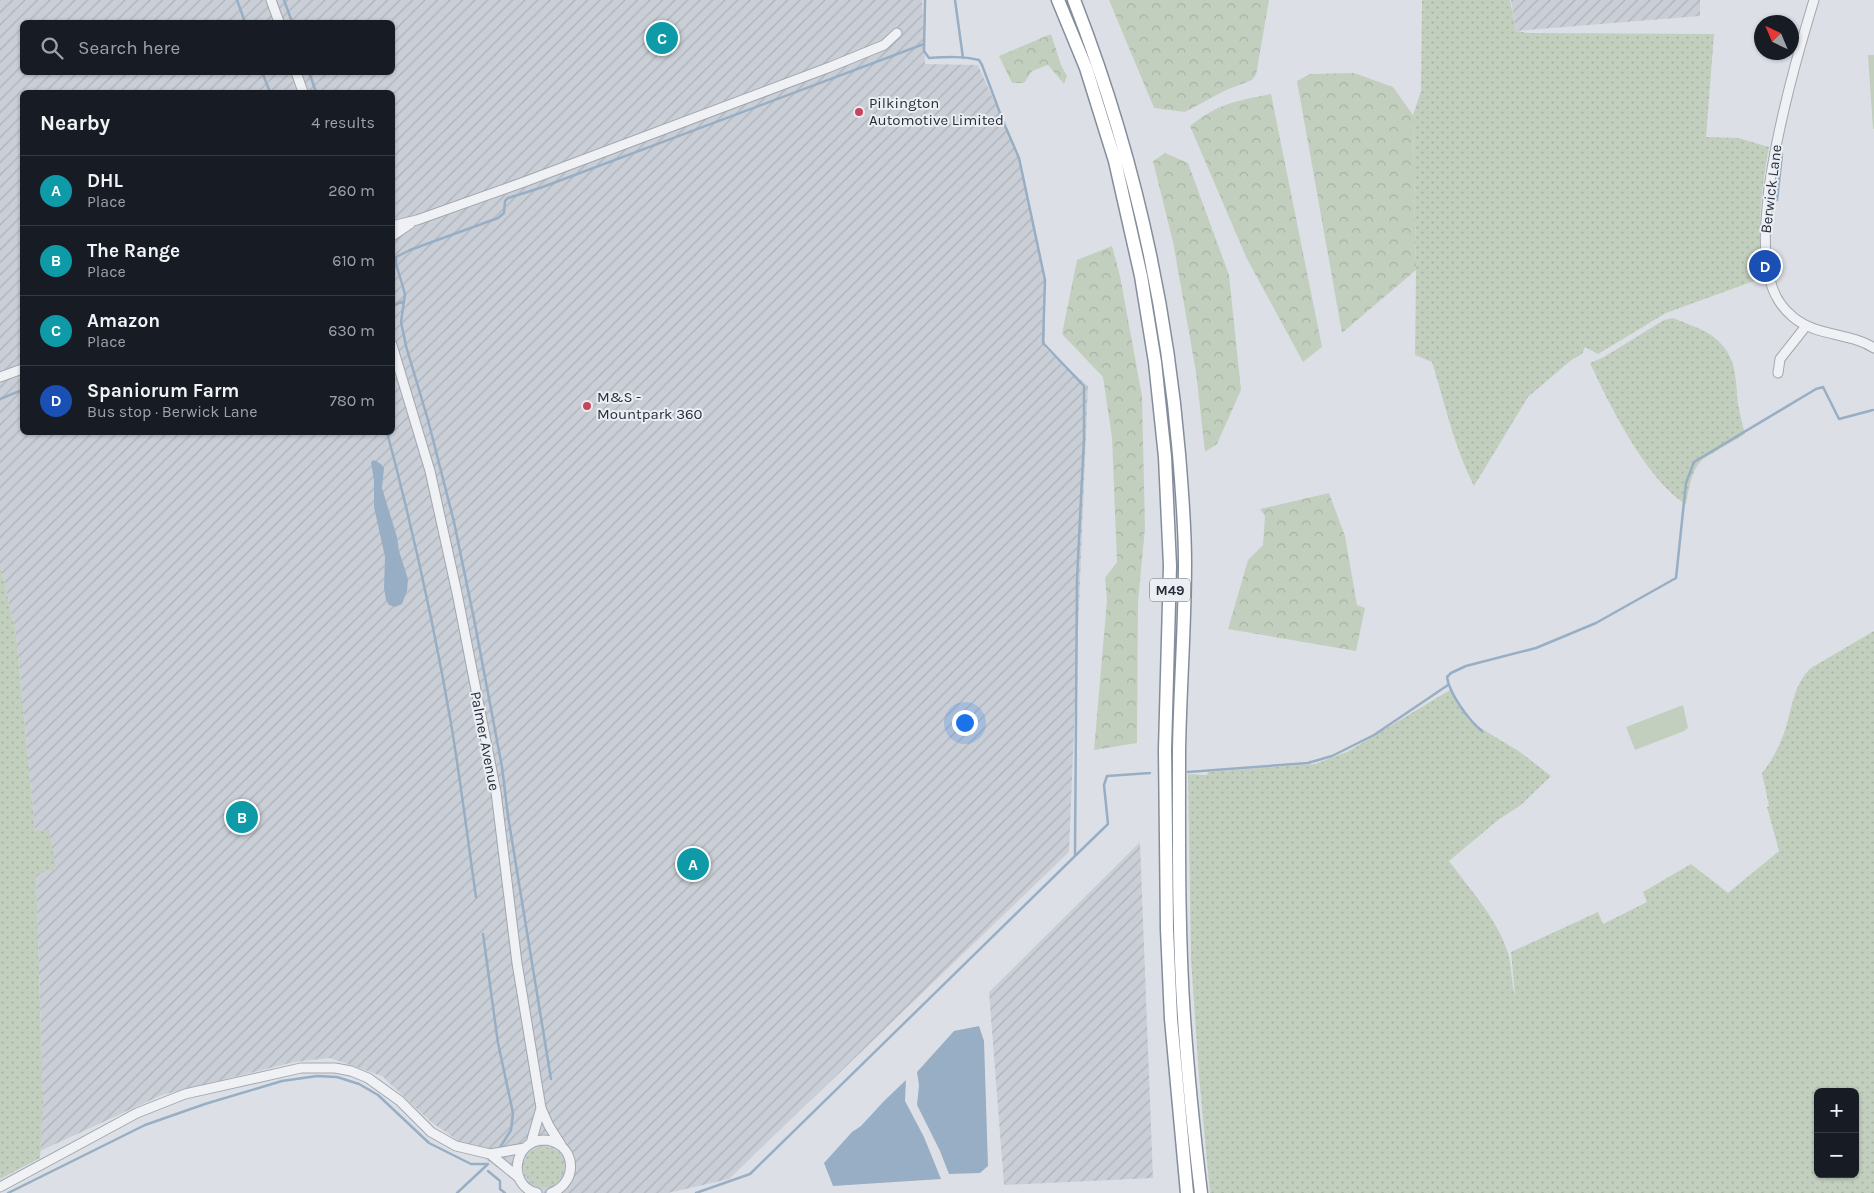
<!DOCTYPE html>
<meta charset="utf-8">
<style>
body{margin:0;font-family:Karla,sans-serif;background:#242831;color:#f1f3f6}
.controls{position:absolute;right:15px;bottom:15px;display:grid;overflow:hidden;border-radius:8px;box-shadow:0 1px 4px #0004}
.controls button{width:45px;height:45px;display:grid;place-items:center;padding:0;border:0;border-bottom:1px solid #363941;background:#171b24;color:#f1f3f6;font:25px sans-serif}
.compass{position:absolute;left:1754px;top:15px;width:45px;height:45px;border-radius:50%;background:#171b24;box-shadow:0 1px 4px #0004;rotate:316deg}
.you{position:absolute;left:964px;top:722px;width:18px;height:18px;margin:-12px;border:4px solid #fff;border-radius:50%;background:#1a73e8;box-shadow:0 0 0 8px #1a73e833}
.badge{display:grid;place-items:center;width:32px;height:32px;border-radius:50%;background:#c6455a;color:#fff;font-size:16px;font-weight:700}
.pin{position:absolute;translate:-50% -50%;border:2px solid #fff;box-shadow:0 1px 5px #0006}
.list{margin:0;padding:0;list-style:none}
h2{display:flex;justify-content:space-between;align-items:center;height:65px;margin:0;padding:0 20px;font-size:21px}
h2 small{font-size:16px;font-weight:400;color:#9ea1a6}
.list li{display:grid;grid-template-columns:32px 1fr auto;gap:15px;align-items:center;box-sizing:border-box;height:70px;padding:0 20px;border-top:1px solid #363941}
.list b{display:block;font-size:19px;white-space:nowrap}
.list p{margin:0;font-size:16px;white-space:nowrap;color:#9ea1a6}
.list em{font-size:16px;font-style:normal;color:#9ea1a6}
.icon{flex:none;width:28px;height:28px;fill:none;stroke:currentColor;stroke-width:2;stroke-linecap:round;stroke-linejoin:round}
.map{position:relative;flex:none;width:1874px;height:1193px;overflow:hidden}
.search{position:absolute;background:#171b24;box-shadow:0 1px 4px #0004;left:20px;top:20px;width:375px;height:55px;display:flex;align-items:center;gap:12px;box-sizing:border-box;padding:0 18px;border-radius:8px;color:#9ea1a6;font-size:19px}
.panel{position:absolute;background:#171b24;box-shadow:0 1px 4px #0004;left:20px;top:90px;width:375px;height:345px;border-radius:8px}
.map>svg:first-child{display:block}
.industrial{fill:url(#industrial-furrows);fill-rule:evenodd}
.grass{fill:url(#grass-dots);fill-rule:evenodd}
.forest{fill:url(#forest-crowns)}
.pitch{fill:#c2cfbe}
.water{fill:#98aec4}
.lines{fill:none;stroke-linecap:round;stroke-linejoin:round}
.stream{stroke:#98aec4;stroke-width:2.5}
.minor-casing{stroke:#a2a7af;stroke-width:11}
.highway-casing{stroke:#848e9b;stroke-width:15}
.minor{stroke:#eff1f4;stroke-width:9}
.highway{stroke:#fff;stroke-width:12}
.poi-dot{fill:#c6455a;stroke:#ebeff3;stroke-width:2}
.labels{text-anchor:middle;stroke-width:4;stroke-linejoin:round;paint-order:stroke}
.shield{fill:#ebeff3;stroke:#626872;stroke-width:1}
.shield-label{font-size:14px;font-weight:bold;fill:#272e3b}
.poi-label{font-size:15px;fill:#272e3b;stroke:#ebeff3;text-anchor:start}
.street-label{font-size:15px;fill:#272e3b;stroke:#ebeff3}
</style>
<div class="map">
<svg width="1874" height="1193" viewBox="0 0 1874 1193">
<defs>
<pattern id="industrial-furrows" width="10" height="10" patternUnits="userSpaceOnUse" patternTransform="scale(1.25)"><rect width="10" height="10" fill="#cacfd7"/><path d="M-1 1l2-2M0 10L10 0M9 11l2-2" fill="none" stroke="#aeb2b9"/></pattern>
<pattern id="grass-dots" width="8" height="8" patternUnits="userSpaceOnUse" patternTransform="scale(1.25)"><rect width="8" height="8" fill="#c2cfbe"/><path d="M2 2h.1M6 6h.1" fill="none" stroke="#a7b2a4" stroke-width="1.8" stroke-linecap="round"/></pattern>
<pattern id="forest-crowns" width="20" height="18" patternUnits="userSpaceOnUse" patternTransform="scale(1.25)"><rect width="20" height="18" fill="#c2cfbe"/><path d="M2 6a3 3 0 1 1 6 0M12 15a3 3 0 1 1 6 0" fill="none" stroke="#a7b2a4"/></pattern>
</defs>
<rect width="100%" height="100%" fill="#dce0e6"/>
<path class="industrial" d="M0,0h922l3,64 53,1 41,93 26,122v68l43,38 -19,466 -340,327 -61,14h-133l-104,-71 -49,-46 -52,-18 -36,4 -132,33 -122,56 3,-51 -7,-226 20,-5 -21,-38 -19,-197 -16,-71zM22,22h370v50h-370zM22,92h370v340h-370z
M1511,0h189v16l-184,15z
M1140,842l13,336 -149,7 -15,-193z"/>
<path class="grass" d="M1422,0h88l6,31 12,2 186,1 -8,103 32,1 31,9c-8,43 -13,87 -4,130l-99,36 -68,41 -13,-7 -3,7 -12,7 -42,36 -54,89c-20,-39 -29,-82 -42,-124l-17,-7 1,-85 -3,-155 8,-24z
M1673,318c11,5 25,9 35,15 29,19 27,40 30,71 2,10 4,20 7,30l-42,25c-12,11 -14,30 -17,45 -39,-23 -77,-100 -96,-141l14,-6 60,-37z
M0,563l16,71 19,197 14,-1 7,39 -20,5 7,226 -3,58 -40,21z
M1874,631v562h-664l-11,-117 -8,-117 -3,-185 19,1 1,-3 107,-8 32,-12 103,-62 19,31 51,31 31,24 -30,29 -23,15 -49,41c20,27 49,59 59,92 4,14 3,29 7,42l-4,-43 87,-40 5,12 44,-22 -4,-10 48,-28 37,29 51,-42 -12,-44 2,-1 -7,-33c9,-11 16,-24 21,-37 9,-22 9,-51 28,-68zM1818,1092h37v82h-37z
M524 1167a20 20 0 1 1 40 0a20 20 0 1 1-40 0Z"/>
<path class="forest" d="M1109,0h160l-13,75 -4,5 -26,10 -41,22 -31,-4z
M1051,34l10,31 6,11 -3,8 -16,-19 -16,6 -8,12h-12l-13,-27z
M1354,73l39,14 20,28 3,155 -74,63 -45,-252 13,-7z
M1271,94l51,253 -19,15 -56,-103 -57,-133c29,-23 46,-25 81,-32z
M1165,153l23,10 41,112 12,115 -24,54 -12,8 -9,-80 -23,-130 -20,-81z
M1112,246l8,30 22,120 3,132 -7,74 -1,141 -43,7 13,-150 -2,-22 12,-16 -5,-124 -9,-61 -41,-43 15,-74z
M1329,493l16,43 12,69 8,3 -9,43 -128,-22 20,-69 15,-15 2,-29 -5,-7z"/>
<path class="pitch" d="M1868,55h6v74h-1z
M1683,705l5,23 -4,3 -49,19 -9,-23z"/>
<path class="water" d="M374,460l7,4 3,4 -2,20 15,49 2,14 9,28 -1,12 -5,13 -7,3 -6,-2 -3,-5 -2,-12 1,-31 -11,-50v-26l-3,-19z
M979,1026l5,15 4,125 -8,7 -31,1 -9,-23 -23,-46 2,-20 -2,-13 37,-41z
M906,1080l-1,21 19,36 17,42 -108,7 -9,-23 28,-31 9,-6 23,-25z"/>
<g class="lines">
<path class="stream" d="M237,0l8,22
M284,0l8,22
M955,0l8,58
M262,72l8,20
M309,72l7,20
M1777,200l5,-46
M392,306l12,-5
M0,399l22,-9
M387,432c26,98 48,197 65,297 9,56 16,112 24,168
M1482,731c-13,-10 -33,-38 -35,-54l4,-4 15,-7 70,-18 60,-25 80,-45 10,-95 8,-21 122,-73 7,-2 16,32 34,-9
M1188,772l120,-9 24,-7 42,-21 74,-50
M1075,856l33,-32 -4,-39 3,-9 43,-3
M483,934l15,109 15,70 -2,17 -12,19
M551,1079l-43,-263 -6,-49 -28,-148 -20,-97 -26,-102 -22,-74 -5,-24 4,-28 -9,-30v-7l14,-7 88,-32 6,-5 1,-12 3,-3 32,-10 384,-144
M488,1171l12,10v8l5,4
M8,1193l137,-68 60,-21 77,-23 35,-5 20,1 22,7 19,11 51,48 42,21h17
M457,1193l30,-28
M696,1193l54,-19 325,-318 2,-277 7,-141v-52l-41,-43 2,-63 -26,-122 -16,-37 -21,-56 -3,-5c-16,-4 -33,-3 -50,-2l-5,-7 1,-51"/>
<defs>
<path id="minor" d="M271,0l8,22
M1814,0c-19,62 -36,124 -45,188 -3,30 -7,61 1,91 3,15 12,29 23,38 24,20 56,15 81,31
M296,72l7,20
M392,226l25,-6 107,-38 306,-115 54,-22 13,-12
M392,236l18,-12
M392,345l38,126 27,122 39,199 21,171 24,145 -10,35
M1778,373l2,-14 26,-33
M0,377l22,-8
M541,1108l8,18 12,19
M490,1154l28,23
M0,1187l137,-74 48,-19 116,-26h34l16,3 17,7 32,23 31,31 25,14 34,8 35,-6
M537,1193c-30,-7 -24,-52 6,-53 32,0 38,42 8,53"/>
<path id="highway" d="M1058,0l28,68 29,93 26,115 14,86 10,95 5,109 -5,183 2,180 4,90 16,174
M1074,0c57,146 92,298 105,454 3,36 6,73 6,109 0,62 -5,125 -6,188 0,89 -1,178 5,267 4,58 10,117 17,175"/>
</defs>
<use href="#minor" class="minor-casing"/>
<use href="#highway" class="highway-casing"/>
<use href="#minor" class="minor"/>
<use href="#highway" class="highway"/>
</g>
<g class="poi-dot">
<circle cx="859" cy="112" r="5"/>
<circle cx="587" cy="406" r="5"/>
</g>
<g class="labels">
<rect class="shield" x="1150" y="578.5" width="40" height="23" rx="4"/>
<g class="shield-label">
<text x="1170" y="595">M49</text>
</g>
<g class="poi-label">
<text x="869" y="108">Pilkington<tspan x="869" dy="17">Automotive Limited</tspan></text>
<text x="597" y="402">M&amp;S -<tspan x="597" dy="17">Mountpark 360</tspan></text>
</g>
<g class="street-label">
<text transform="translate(1771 189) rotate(-83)" y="5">Berwick Lane</text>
<text transform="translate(485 741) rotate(79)" y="5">Palmer Avenue</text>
</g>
</g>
</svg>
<div class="controls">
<button>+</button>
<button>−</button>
</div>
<svg class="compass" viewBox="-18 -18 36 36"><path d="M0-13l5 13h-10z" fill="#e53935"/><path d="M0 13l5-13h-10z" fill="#9ea1a6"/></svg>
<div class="you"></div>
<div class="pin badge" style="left:693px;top:864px;background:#0f9aa8">A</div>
<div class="pin badge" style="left:242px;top:817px;background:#0f9aa8">B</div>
<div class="pin badge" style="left:662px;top:38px;background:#0f9aa8">C</div>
<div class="pin badge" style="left:1765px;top:266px;background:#1a4fb4">D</div>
<div class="search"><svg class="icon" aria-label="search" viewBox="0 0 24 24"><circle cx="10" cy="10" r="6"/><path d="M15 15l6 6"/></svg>Search here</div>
<section class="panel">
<h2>Nearby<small>4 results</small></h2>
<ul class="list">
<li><span class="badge" style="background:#0f9aa8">A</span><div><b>DHL</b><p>Place</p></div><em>260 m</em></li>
<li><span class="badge" style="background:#0f9aa8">B</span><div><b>The Range</b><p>Place</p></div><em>610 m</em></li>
<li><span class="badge" style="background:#0f9aa8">C</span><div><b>Amazon</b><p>Place</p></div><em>630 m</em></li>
<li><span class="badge" style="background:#1a4fb4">D</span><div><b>Spaniorum Farm</b><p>Bus stop · Berwick Lane</p></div><em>780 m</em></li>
</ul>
</section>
</div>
